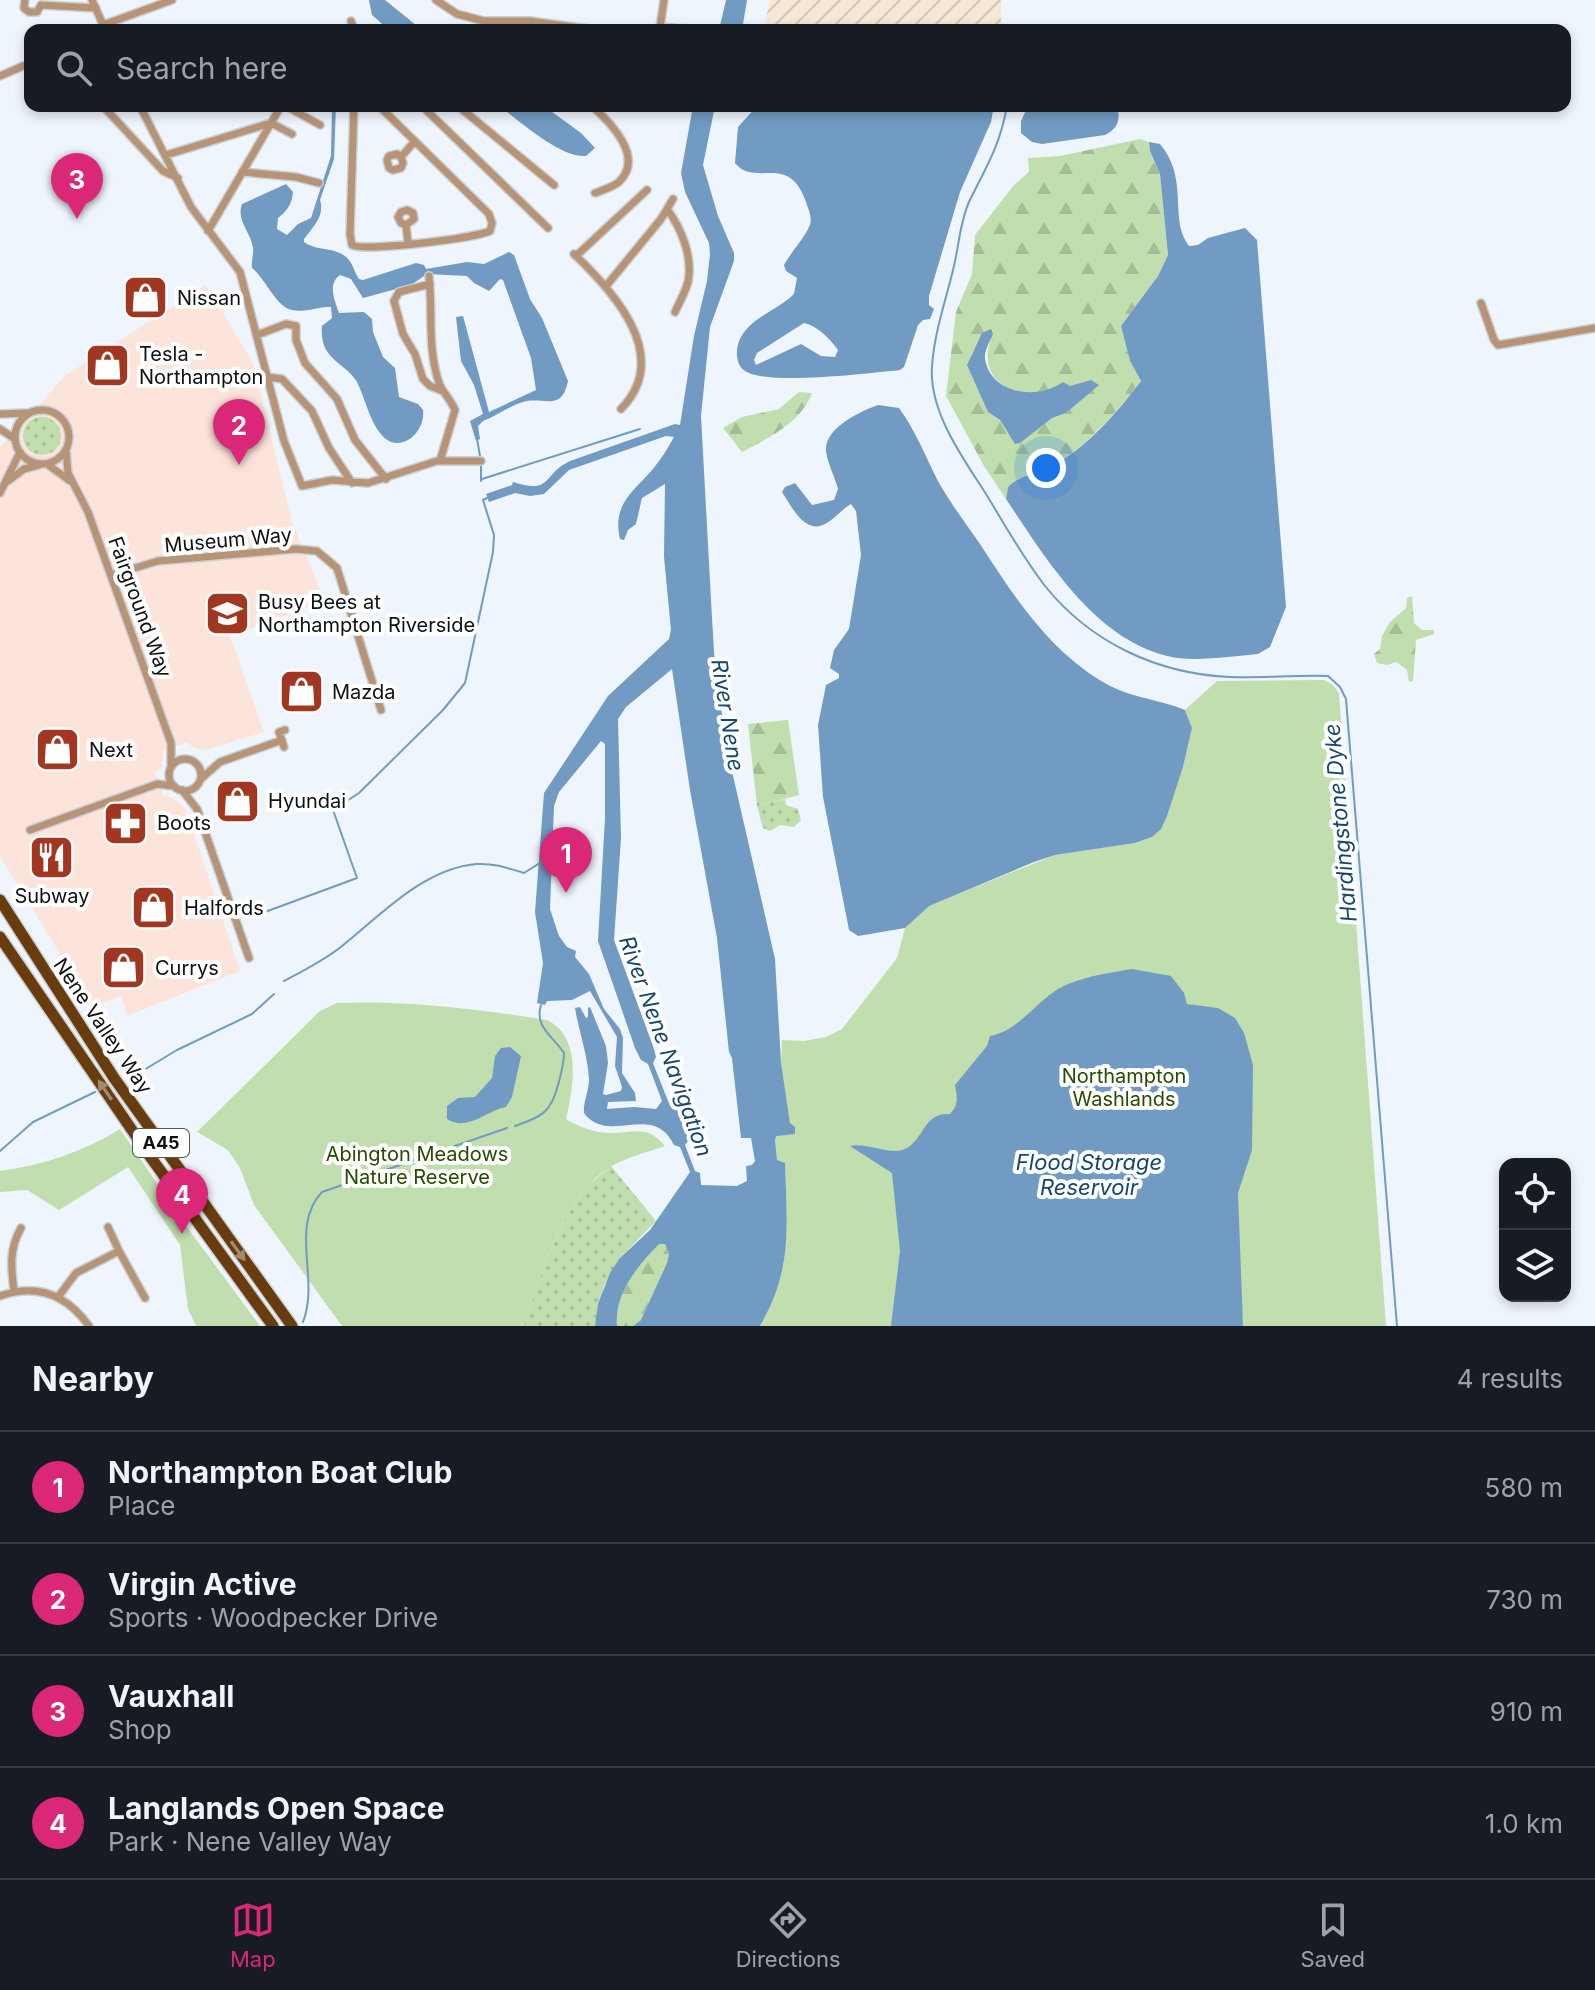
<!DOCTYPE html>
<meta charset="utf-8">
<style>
body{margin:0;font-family:Inter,sans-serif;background:#20242c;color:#f1f3f6}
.controls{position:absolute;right:24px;bottom:24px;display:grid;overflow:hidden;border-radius:16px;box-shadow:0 4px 12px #0003}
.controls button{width:72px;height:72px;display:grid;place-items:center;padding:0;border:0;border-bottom:2px solid #363941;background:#171b24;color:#f1f3f6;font:40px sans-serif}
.you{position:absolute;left:1046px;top:468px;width:28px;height:28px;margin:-20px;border:6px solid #fff;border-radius:50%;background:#1a73e8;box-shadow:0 0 0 12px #1a73e833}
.badge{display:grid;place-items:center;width:52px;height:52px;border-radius:50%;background:#db2777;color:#fff;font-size:26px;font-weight:700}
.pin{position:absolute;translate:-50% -66px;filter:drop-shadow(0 2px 4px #0008)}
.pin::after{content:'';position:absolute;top:42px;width:28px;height:24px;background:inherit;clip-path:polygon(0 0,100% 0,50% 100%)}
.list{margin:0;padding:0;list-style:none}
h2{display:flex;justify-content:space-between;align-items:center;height:104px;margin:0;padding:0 32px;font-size:34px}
h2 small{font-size:26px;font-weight:400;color:#9ea1a6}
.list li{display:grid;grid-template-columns:52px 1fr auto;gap:24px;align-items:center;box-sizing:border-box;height:112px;padding:0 32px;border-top:2px solid #363941}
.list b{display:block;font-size:30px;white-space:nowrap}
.list p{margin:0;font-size:26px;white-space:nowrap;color:#9ea1a6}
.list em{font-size:26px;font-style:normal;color:#9ea1a6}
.icon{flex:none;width:44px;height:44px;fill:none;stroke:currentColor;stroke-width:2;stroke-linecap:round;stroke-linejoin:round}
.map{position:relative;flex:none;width:1595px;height:1326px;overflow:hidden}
.search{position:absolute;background:#171b24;box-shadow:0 4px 12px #0003;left:24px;right:24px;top:24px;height:88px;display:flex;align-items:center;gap:20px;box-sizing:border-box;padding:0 28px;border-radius:16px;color:#9ea1a6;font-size:30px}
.sheet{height:552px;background:#171b24}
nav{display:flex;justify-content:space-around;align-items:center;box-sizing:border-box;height:112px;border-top:2px solid #363941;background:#171b24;font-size:22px;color:#9ea1a6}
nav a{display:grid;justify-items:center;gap:4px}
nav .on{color:#db2777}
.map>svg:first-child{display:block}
.commercial{fill:#fde4db}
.industrial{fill:url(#industrial-furrows)}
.grass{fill:url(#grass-dots)}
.forest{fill:url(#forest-firs);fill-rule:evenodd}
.green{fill:#c0deae}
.water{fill:#719bc2;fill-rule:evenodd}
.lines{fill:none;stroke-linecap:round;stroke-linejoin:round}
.stream{stroke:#719bc2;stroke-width:2}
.minor-casing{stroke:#cbd0d6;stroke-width:10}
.trunk-casing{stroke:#cbd0d6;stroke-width:14}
.minor{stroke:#b89476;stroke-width:7}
.trunk{stroke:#683c0c;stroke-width:11}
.oneway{fill:#a48a6d}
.labels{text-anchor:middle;stroke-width:8;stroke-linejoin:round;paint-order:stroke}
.shield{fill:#fff;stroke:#565758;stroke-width:2}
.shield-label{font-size:18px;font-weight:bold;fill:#0d0f11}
.poi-label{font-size:20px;fill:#0d0f11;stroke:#fff;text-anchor:start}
.street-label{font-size:20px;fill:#0d0f11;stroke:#fff}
.park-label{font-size:20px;fill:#274b02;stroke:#fff}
.water-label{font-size:22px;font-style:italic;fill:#16466d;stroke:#fff}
</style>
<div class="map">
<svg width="1595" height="1326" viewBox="0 0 1595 1326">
<defs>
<pattern id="industrial-furrows" width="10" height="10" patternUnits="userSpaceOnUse" patternTransform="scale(2)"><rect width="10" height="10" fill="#f6e8d5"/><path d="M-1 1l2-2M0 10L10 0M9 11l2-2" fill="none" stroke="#d2c6b6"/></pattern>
<pattern id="grass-dots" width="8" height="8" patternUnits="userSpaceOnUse" patternTransform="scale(2)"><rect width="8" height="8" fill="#c0deae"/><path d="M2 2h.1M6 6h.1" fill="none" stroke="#a4bd95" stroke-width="1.8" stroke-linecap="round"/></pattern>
<pattern id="forest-firs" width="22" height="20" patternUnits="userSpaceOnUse" patternTransform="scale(2)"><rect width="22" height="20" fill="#c0deae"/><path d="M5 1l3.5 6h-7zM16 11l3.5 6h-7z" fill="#a4bd95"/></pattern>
</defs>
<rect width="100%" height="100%" fill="#eff5fc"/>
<path class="commercial" d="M206,285l47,78 39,159 33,79 -95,35 34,96 -57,18 -13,-2 -7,-6 -24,9 -1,15 -7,7 8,22 10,3 10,7 6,14 51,152 -113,45 -6,-20 -29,10 -92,-150v-409l66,-72z"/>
<path class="industrial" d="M770,0h231v30h-235l-2,-2z"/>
<path class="grass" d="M23 436a19 19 0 1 1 38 0a19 19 0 1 1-38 0Z
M785,799l1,6 12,4 3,11 -7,7 -14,-2 -10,6 -7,-3 -6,-22z
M611,1166l45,55 -36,37 -16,28 -9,40h-71c13,-41 32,-100 59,-134 7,-10 19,-18 28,-26z"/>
<path class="forest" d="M1140,139l9,3 1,9 10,23 8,81 -10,21 -37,50 9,35 11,20c-23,29 -50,61 -82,81 -17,11 -37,11 -51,25l-2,12 -22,-33 -38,-70 10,-84 16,-38 3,-39 39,-50 15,-13 -1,-14 32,-2zM993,334c-16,35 5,59 41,59 18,1 40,-8 57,-13l7,5 -32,28 -14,5 -24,18 -20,-2 -8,-14 -12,-8 -17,-57 11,-18z
M799,392l13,1c-10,29 -45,46 -70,59l-19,-24 19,-11 37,-8z
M1412,596l2,27 8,7h12v4l-18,6 -3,41 -4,1 -2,-12 -11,-8 -9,3 -10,-2 -3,-9 6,-5 2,-13 8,-14 16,-14 1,-10z
M788,720l11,75 -42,11 -9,-82z
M658,1244h7l4,10 -2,9 -26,57 -8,6h-16c-3,-32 21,-61 41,-82z"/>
<path class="green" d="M1324,680l8,4 7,9 47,633h-626c33,-57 27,-100 25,-163l-8,-3 -2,-21 15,-16 -9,-61 1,-22 22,1 22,-4 16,-8 55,-71 8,-30 23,-22 127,-51 80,-12 17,-6 14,-21 17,-49 9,-39 -7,-18 32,-29z
M337,1003c70,-3 141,6 210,17 36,18 26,68 19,99 13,8 29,14 44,14 24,0 37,-9 55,13 -17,6 -37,11 -53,20 -47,26 -72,111 -88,160h-182l-88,-121 -14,-37 -12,-18 -31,-18 123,-121z
M120,1129l64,94 76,103h-64l-8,-17 -8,-64 -52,-78 -69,43 -32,-20 -27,2v-21c43,-6 83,-19 120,-42z"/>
<path class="water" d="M369,0h16l37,30h-33l-17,-15z
M726,0h21l-5,30h-23z
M332,106h4l-2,53 -14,41c5,16 -7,27 -16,39v3c13,10 34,4 45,18 4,5 6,13 10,19l4,1 53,-17 8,2 2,4 41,-7 17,2 25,-12 5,3 16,44 12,19 26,63c-6,32 -26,15 -45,21 -14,4 -26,14 -40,19l-5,5 2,13 -4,2 -6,-20 13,-7 -9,-29 -13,-24 -5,-44 7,-1 26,96 47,-22 -5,-32 -28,-78 -3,-1 -11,12 -15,-8 -7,-7 -40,-2 -16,11 -48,13 -12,-19 -11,-4c-13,9 -5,26 -1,38l25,-1 8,7 1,13 10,25 12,11 4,29 19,7 5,6c3,23 -25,47 -43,23 -11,-14 -15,-35 -23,-51 -11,-20 -38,-21 -35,-56l10,-8 -1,-11c-12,-1 -26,6 -39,3 -16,-3 -26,-31 -40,-42 -1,-8 2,-13 1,-20 -2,-16 -17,-27 -11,-44l44,-20 7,8c-1,12 -6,19 -15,26l-1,11 10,6 11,-11 13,-6 20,-62z
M499,106h45l37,27 14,15 -9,8c-26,2 -66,-35 -87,-50z
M693,106h22l-12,59 15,51 16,37v8l-24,66 -9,89 11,202 3,50 13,86 47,205 6,103 9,61 5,4v7l-18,2 -2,3 2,21 8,3c2,63 8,106 -25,163h-127l8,-6 26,-57 2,-9 -4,-10h-6c-21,21 -45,50 -42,82h-22l3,-22 12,-31 10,-15 30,-28 40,-58 -10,-25 -6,-2c-21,-44 -66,1 -90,-32 -1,-11 5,-22 5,-33 -1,-24 -10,-48 -14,-72l5,-1 6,11 2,-1v-9l2,-1 16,39 2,17 -5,31 3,1 15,-4 1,-4 -7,-21 2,-29 -27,-46 -18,9 -25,1 -2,4 -8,-2 6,-40 -8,-51 9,-119 64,-97 61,-57 2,-9 -7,-73 1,-73 -23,14 -6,26 -8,6 -4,10 -4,-1c-8,-35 13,-47 33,-70 8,-10 15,-21 21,-32l-8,-1 -97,34 -25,24 -14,2 -15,-3 -26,9 -3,-8 26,-9 1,-3c40,13 29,-8 57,-21l105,-37 5,1 14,-89 13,-55 3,-27 -1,-11 -24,-51 -4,-19zM672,669l18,121 27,148 12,114 3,6 9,80h10l4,23 -3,4 -6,1 1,15 -10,5 -36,-1 -1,-12 -5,-2 -10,-26 4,-5 -14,-37 -7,-2 -15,-38 3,-6 -3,-11 -39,-106 7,-102 -3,-119 8,-12zM601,741l4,3v74l-7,123 37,107 6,12 7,4 14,37 -6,8 -22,-2 -27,2 1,-7 28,-1 -1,-8 -13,-20 1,-35 -3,-9 -16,-20 -15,-35 -14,-17 1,-6 -9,-4 -8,-11 -9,-27 4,-103 5,-14z
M757,106h237l-3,16 -31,70 -31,104v9l5,4 -4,10 -7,1 -5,5 -14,42 -4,3c-31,3 -132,16 -155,1 -10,-6 -10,-24 -4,-34 11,-20 37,-27 53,-43l3,-16 -11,-7 -2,-6c7,-13 19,-25 25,-38 4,-8 0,-16 -3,-25 -17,-50 -51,-14 -71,-39l3,-36zM804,323c14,3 26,16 34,27l-3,7 -14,-1 -20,-12 -45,21 -2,-5 3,-7z
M1028,106h89c4,13 1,23 -12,29l-63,9 -10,-2 -11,-9v-12z
M1149,142l11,2c30,36 8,75 29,102l9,-1 10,-7 37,-10 12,12 29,367 -16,40 -12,7c-25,2 -62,8 -86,3 -76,-15 -126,-98 -166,-158l2,-12c14,-14 34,-14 51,-25 32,-19 59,-51 82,-81l-11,-20 -9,-35 37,-50 10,-21 -8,-81 -10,-23z
M991,329l2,5c-3,8 -9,16 -8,25 6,36 54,41 78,23l7,4 21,-6 8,5 -33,28 -14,5 -32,25 -5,1 -15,-24 -12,-8 -21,-47 15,-32z
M878,405l21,3c17,23 27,50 40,75 12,21 27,41 41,61 35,54 71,110 130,142 24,12 51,14 75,24l7,18 -9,39 -16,49 -6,13 -9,8 -17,6 -80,12 -21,7 -105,44 -24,22 -47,8 -9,-6 -26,-133 -5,-72 8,-40 13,-7v-4l-9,-6 4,-18 15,-21 12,-74 -5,-44 -5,-7c-9,5 -16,15 -26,20 -21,11 -34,-19 -43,-32l3,-5 10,-4 17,22 22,-5 4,-11c-3,-12 -11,-27 -12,-38 -2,-23 35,-40 52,-46z
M1132,969l39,7 13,17 3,11 31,4 17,10 9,15 9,32 -1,85 -14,43 5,133h-352l9,-75 -8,-78 -42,-27c17,-4 42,11 57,2 18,-11 17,-36 43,-34 9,-9 7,-17 5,-29l32,-39 3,-10c28,-5 44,-32 68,-47 21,-12 50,-16 74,-20z
M510,1047l11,9 -9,41 -6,10c-21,4 -38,25 -59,12v-13l11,-8 17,-1 17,-19 3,-22 6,-8z"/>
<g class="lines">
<path class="stream" d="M1007,106c-7,40 -21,61 -38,96 -9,20 -10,43 -15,64 -8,34 -20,67 -22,101 -3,45 31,91 54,127 19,31 37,64 59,92 46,57 113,88 185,91 33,1 65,-2 98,-1l12,11 6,12 51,627
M477,439l3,17
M481,463v18
M482,479l158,-50
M265,912l92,-34 -24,-68 26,-17 84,-83 22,-27 28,-131 1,-17 -11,-35 4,-2
M284,981c19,-10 41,-21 58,-35 39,-31 81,-77 134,-82 19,-1 31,4 48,9l19,-12
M134,1076l43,-26 75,-36 22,-20
M515,1126c26,-9 36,-13 43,-41 3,-11 6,-21 6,-32 -11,-17 -30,-26 -23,-48
M0,1151l33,-29 62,-30
M303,1322c17,-44 -14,-95 19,-130l185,-64"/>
<defs>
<path id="minor" d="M25,0l-1,8 5,4h8l4,-7
M92,0l12,27
M436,0l21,14 27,7h46l65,9
M41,5l55,3
M351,21l3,9
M103,25l69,-25
M660,27l4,-27
M291,30h16
M649,30l11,-3 22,2
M0,76l23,-10
M103,106l60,65 15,7
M140,106l51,101 49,65 44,169 18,45 30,-6 36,3 69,-22h44
M286,106l34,19
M354,106l-4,128 2,11c13,7 123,-7 138,-14l2,-8 -3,-9 -110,-108
M422,106l126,122
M458,106l96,79
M592,106c18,16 53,51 27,76 -6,5 -16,8 -24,11
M166,155l105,-32 21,11
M401,157l-4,-3 -8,2 -2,4 2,8 4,2 8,-2 2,-5 -2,-6 14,-16
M242,172l54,5 23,6
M667,209c15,20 26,49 21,73 -3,11 -9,21 -13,30
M406,225l8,-6 -1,-6 -6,-3 -6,2 -3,5 3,6 5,2 2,18
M208,231l73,-125
M574,254c39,37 99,102 47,155
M576,256l71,-66
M429,276c4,36 -2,71 10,107 4,10 12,17 16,27l-15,51
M430,284l-31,8 -5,9 9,33 12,20 8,25 7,7 13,5
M607,285l54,-66 12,-20
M1481,303l13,37 4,5 97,-17
M257,335l29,-11 10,2v14l9,23 32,36 18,41 31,39
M268,377l14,2 30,32 17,37 23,35
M15 437a27 27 0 1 1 54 0a27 27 0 1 1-54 0Z
M0,414l29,-1
M0,429l15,10
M66,450l2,23 20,39 83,231v23
M47,464l23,17
M8,481l16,-12 15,-4
M0,493l20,-41
M112,575l46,-14 138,-12 21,2 20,17 44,142
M284,747l-5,-15 6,-2
M169 775a16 16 0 1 1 32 0a16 16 0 1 1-32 0Z
M202,778l18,-16 62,-22
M182,790l15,19 52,149
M30,830l127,-46 17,2
M119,1251l26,47
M14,1291c-3,-24 -5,-42 7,-63
M0,1296c37,-13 66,-2 89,30
M58,1297l18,-24 43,-22 -11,-24"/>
<path id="trunk" d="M0,900l114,178 178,248
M0,937l149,218 124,171"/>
</defs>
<use href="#minor" class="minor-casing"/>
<use href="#trunk" class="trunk-casing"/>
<use href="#minor" class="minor"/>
<use href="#trunk" class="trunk"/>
</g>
<defs><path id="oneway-solid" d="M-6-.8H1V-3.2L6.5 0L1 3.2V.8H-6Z" transform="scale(2)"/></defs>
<g class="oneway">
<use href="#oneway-solid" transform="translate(105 1090) rotate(-124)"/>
<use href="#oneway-solid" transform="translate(238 1251) rotate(54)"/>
</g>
<defs>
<symbol id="shop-square" viewBox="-11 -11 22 22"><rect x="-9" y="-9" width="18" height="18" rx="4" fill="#a13721" stroke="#fff"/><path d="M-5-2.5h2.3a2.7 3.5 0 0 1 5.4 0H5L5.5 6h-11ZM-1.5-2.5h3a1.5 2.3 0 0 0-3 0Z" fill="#fff"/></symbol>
<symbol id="school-square" viewBox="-11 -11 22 22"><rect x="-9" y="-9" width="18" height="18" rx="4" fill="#a13721" stroke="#fff"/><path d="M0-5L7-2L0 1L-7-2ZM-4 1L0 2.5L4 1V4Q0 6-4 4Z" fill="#fff"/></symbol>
<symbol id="pharmacy-square" viewBox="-11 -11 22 22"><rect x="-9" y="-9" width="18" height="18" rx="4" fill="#a13721" stroke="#fff"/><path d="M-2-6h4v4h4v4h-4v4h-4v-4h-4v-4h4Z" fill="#fff"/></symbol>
<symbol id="restaurant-square" viewBox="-11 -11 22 22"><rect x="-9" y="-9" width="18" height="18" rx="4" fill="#a13721" stroke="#fff"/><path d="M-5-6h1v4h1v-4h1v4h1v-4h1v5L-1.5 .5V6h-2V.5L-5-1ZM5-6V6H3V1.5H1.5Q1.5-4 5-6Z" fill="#fff"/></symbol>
</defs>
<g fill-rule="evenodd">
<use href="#shop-square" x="120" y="272" width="51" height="51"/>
<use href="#shop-square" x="82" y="340" width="51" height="51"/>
<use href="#school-square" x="202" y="588" width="51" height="51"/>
<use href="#shop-square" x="276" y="666" width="51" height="51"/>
<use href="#shop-square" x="32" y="724" width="51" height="51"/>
<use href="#shop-square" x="212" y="776" width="51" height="51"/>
<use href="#pharmacy-square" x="100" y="798" width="51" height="51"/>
<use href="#restaurant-square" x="26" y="832" width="51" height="51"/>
<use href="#shop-square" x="128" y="882" width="51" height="51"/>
<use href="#shop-square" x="98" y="942" width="51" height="51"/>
</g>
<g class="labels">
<rect class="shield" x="133" y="1129" width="56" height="28" rx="6"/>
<g class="shield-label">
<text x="161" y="1149">A45</text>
</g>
<g class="poi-label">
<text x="177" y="305">Nissan</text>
<text x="139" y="361">Tesla -<tspan x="139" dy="23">Northampton</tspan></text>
<text x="258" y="609">Busy Bees at<tspan x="258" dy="23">Northampton Riverside</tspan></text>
<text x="332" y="699">Mazda</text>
<text x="89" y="757">Next</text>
<text x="268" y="808">Hyundai</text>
<text x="157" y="830">Boots</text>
<text x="52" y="903" text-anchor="middle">Subway</text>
<text x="184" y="915">Halfords</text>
<text x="155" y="975">Currys</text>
</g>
<g class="street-label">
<text transform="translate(228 540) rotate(-5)" y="7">Museum Way</text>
<text transform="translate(140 607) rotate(70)" y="7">Fairground Way</text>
<text transform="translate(103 1026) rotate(56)" y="7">Nene Valley Way</text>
</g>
<g class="park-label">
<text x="1124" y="1083">Northampton<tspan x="1124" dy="23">Washlands</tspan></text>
<text x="417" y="1161">Abington Meadows<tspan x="417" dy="23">Nature Reserve</tspan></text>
</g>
<g class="water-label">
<text transform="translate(728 715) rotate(81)" y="8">River Nene</text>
<text transform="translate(1340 823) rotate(-95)" y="8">Hardingstone Dyke</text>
<text transform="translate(666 1046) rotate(70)" y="8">River Nene Navigation</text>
<text x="1089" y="1170">Flood Storage<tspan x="1089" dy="25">Reservoir</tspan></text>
</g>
</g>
</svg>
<div class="controls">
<button><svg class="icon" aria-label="locate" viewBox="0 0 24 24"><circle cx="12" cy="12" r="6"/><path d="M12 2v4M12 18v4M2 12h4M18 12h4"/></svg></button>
<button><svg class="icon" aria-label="layers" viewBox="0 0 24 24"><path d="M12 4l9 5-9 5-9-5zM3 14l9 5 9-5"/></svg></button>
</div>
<div class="you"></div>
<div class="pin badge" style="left:566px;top:893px">1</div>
<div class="pin badge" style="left:239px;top:465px">2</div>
<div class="pin badge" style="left:77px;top:219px">3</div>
<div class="pin badge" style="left:182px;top:1234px">4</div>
<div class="search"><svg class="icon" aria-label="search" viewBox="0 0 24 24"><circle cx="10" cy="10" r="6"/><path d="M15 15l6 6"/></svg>Search here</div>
</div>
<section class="sheet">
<h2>Nearby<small>4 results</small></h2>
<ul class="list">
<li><span class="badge">1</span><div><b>Northampton Boat Club</b><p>Place</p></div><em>580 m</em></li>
<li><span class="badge">2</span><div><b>Virgin Active</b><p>Sports · Woodpecker Drive</p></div><em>730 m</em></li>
<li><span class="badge">3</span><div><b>Vauxhall</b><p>Shop</p></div><em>910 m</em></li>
<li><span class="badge">4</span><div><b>Langlands Open Space</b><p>Park · Nene Valley Way</p></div><em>1.0 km</em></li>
</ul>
</section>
<nav>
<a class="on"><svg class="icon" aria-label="map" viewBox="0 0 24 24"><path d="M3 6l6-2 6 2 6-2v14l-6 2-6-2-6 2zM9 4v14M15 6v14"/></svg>Map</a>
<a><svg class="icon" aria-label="directions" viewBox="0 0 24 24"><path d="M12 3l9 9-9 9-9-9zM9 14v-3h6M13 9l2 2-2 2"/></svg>Directions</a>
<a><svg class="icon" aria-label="saved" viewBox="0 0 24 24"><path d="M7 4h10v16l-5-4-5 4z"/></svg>Saved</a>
</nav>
